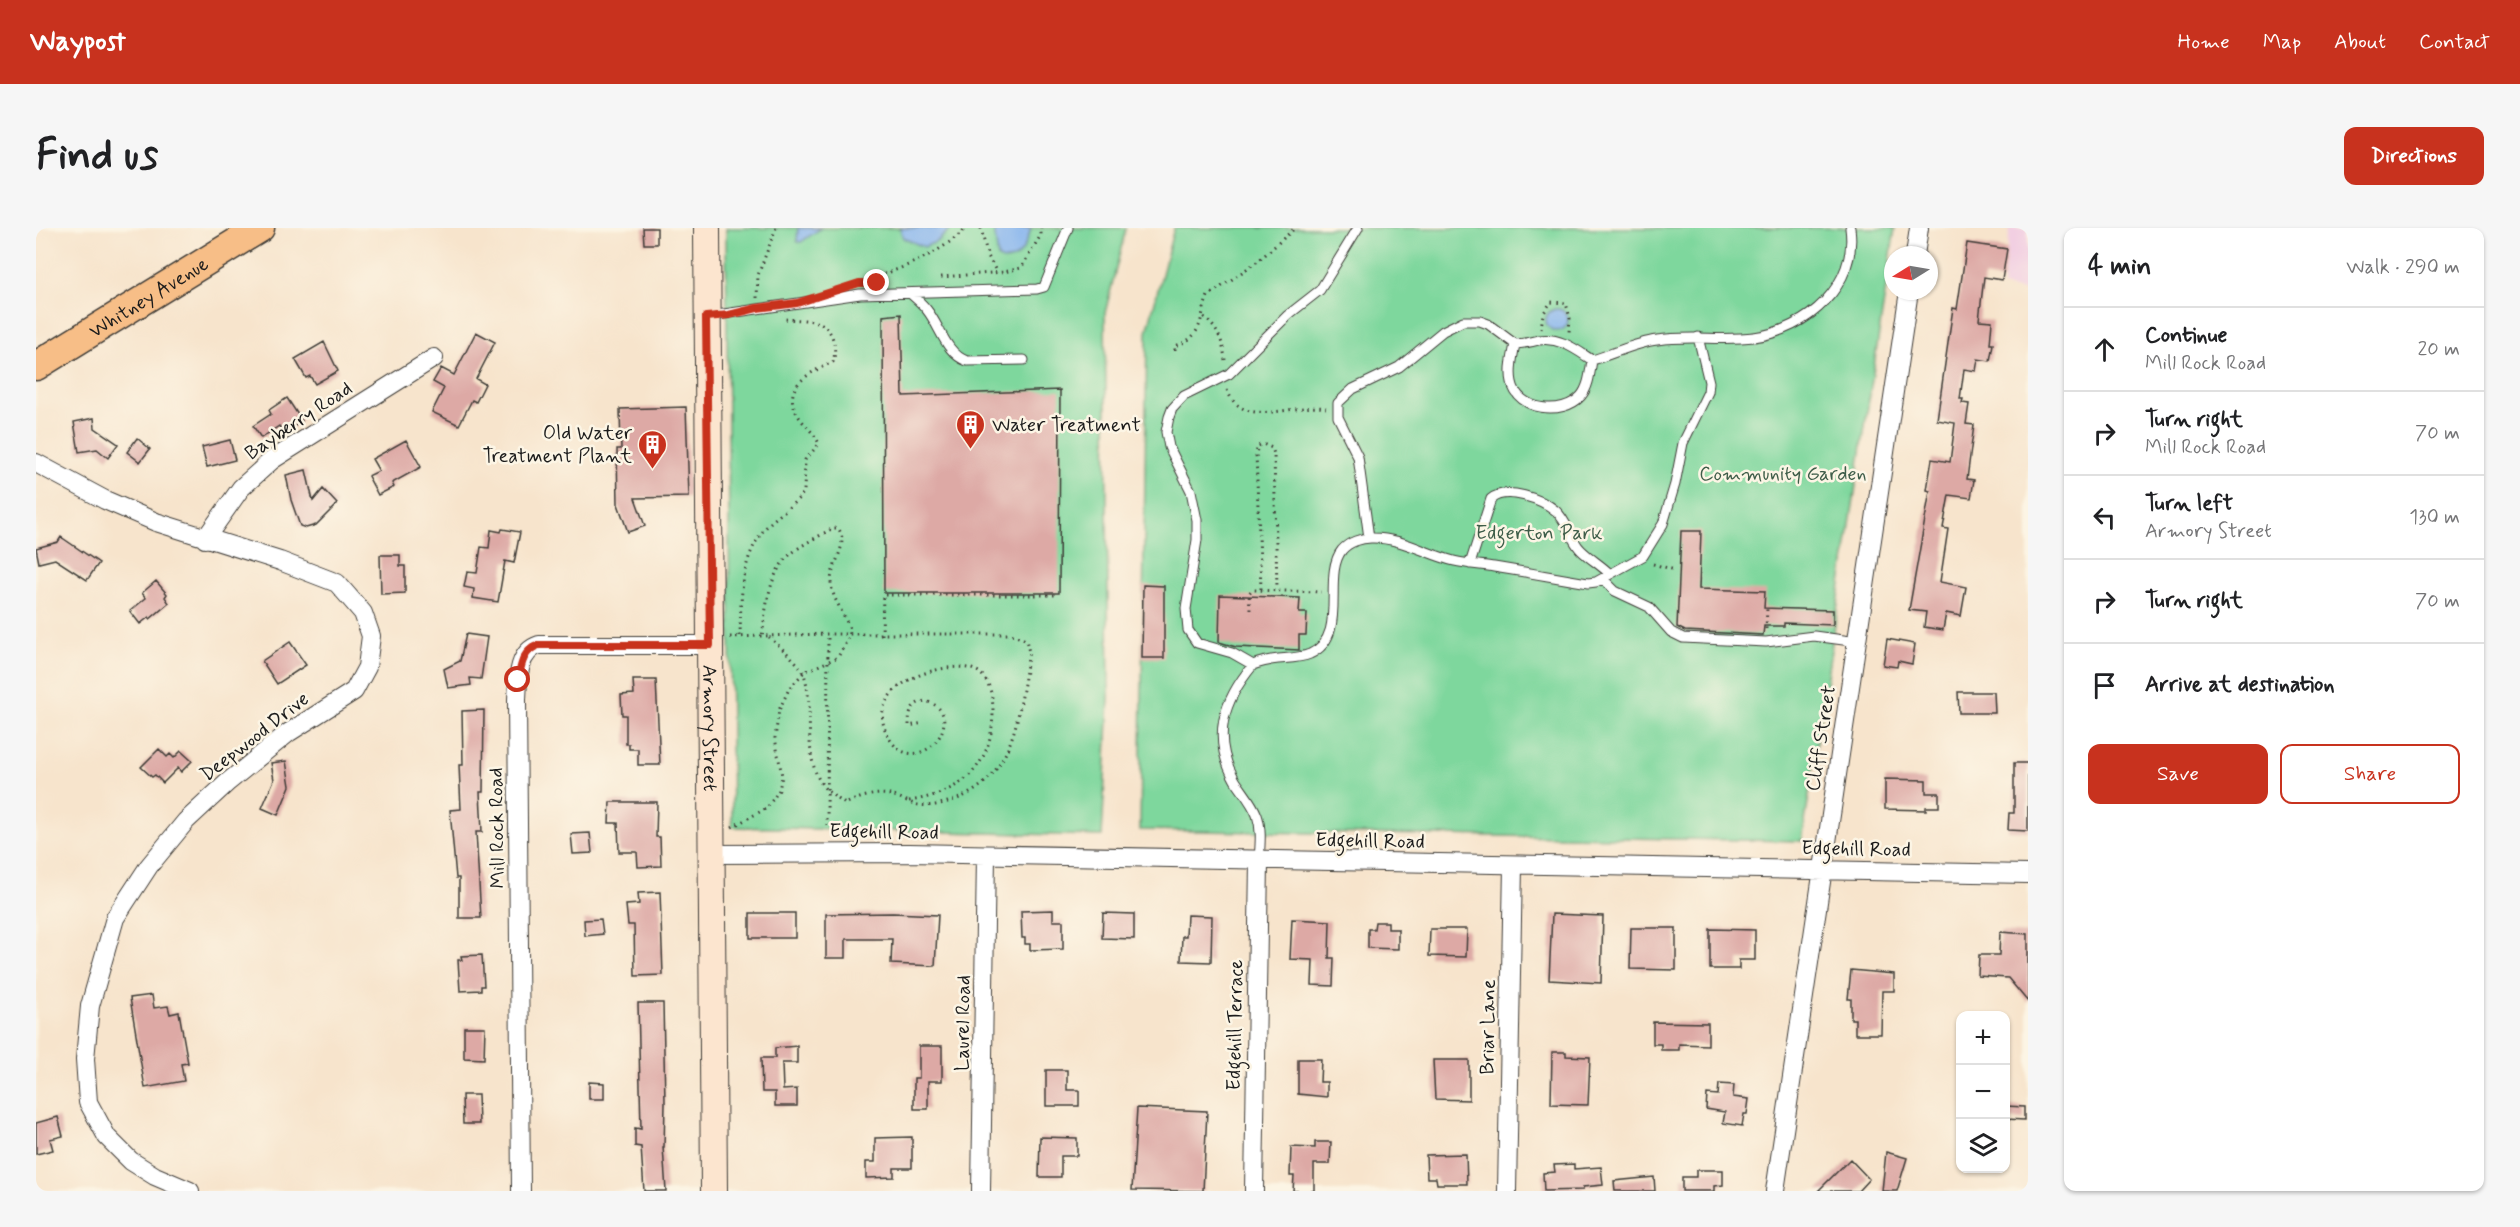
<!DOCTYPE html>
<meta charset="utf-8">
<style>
body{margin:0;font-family:Mynerve,sans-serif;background:#f6f6f6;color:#202124}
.controls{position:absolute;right:18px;bottom:18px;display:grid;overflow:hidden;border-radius:12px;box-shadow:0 2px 4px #0004}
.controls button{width:54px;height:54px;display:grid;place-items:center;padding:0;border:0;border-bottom:2px solid #e0e0e0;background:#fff;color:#202124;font:30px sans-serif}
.compass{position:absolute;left:1848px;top:18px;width:54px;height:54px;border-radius:50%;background:#fff;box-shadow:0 2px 4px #0004;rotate:259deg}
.stop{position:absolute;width:18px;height:18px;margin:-14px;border:4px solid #c8321e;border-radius:50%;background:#fff}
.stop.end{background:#c8321e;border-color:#fff;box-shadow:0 2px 6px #0008}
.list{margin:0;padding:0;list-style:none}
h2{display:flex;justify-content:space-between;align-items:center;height:78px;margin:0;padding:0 24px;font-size:26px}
h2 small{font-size:20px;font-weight:400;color:#757577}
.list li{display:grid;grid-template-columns:39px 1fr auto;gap:18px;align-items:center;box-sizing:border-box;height:84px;padding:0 24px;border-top:2px solid #e0e0e0}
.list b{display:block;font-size:22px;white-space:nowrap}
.list p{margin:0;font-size:20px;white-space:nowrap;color:#757577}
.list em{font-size:20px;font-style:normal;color:#757577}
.actions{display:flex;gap:12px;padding:18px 24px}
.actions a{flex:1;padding:14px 0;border:2px solid #c8321e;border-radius:12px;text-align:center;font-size:21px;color:#c8321e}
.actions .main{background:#c8321e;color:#fff}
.icon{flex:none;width:33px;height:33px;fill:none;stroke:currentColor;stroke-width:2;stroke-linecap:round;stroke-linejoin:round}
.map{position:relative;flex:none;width:1992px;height:963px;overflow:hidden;border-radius:12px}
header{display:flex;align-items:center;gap:36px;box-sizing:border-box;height:84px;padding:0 30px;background:#c8321e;color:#fff}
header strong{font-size:28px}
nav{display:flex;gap:33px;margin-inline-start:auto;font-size:21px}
.intro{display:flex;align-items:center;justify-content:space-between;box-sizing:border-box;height:144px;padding:0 36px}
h1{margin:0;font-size:42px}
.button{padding:15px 27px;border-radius:12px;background:#c8321e;color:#fff;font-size:21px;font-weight:700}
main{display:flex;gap:36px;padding:0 36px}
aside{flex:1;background:#fff;border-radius:12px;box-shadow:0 2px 4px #0004}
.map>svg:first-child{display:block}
.built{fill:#f2cfe2}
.green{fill:#7ed79d;stroke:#4d7a5c;stroke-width:1.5}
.water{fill:#83b3ee;stroke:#506885;stroke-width:1.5}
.building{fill:#dda9a5}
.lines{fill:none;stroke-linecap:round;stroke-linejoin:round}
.lane-casing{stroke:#3d3a36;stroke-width:11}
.street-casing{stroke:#3d3a36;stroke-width:20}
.secondary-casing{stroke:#3d3a36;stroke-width:28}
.primary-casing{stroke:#3d3a36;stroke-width:31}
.path{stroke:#3d3a36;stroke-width:3;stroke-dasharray:1.5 4.5;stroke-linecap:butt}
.lane{stroke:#fff;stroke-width:9}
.street{stroke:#fff;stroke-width:18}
.secondary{stroke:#fce5cf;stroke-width:26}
.primary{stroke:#f7be87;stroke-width:28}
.route{stroke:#c8321e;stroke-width:8}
.labels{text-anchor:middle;stroke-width:5;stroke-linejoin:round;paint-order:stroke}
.street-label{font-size:20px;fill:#1c1c1c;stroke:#fcf5e5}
.poi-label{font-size:20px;fill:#1c1c1c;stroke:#fcf5e5;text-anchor:start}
.park-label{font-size:20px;fill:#3e5d49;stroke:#fcf5e5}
</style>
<header>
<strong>Waypost</strong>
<nav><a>Home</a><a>Map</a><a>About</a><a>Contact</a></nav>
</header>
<div class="intro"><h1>Find us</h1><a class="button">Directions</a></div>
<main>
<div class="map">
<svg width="1992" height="963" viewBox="0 0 1992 963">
<rect width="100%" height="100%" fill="#fcf5e5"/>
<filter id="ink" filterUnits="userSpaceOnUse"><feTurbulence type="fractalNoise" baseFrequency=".0167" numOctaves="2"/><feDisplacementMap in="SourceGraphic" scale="12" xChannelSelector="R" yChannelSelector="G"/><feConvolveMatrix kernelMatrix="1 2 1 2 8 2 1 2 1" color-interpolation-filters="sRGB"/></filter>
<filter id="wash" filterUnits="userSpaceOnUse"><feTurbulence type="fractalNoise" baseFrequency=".008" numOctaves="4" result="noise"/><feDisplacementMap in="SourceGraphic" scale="24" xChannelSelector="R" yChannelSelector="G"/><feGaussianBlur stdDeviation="1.35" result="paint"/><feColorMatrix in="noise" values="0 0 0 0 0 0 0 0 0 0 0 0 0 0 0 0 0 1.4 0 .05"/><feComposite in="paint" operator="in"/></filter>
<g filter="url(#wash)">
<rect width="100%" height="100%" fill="#f7e4cc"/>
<path class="built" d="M1974,0h18v64l-26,-5z"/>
<path class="green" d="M690,0h400l-21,85 4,386 -7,137 -370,-9z
M1138,0h721l-93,613 -662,-11 7,-498z"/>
<path class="water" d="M762,0h23l-20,14h-4z
M864,0h51l-13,13 -14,6 -21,-9z
M958,0h37c-4,16 -13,40 -33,30z
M1510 92a11 11 0 1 1 22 0a11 11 0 1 1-22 0Z"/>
<g id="blocks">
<path class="building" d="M607,0h14v16h-13z
M1931,15l40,6 -5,31 -18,-3 -5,43 13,1 -2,23h3l-3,17 -12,-2 -2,12 -12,-2 -4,30h3l-1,4 7,1 -3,20 8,1 -7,54 7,1 -3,18 -22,-3 -6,33 5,1 -8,53 26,5 -5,29 -15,-3 -3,17 -19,-3 2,-15 -17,-2 21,-119 -3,-1 5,-31 18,3 5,-39 -18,-3 16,-112 4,1z
M865,86l2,82 157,-6 -1,203h-175l-1,-277z
M440,104l19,10 -19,37 9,5 -9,18 -4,-2 -13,25 -27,-13 12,-24 -11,-6 8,-14 13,7z
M288,114l14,29 -23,13 -5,-8 -4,2 -11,-19z
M251,170l15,23 -18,12 -5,-7 -18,12 -8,-12 18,-12 -2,-4z
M650,179l3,90 -54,1 10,28 -17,6 -10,-28 -1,-55h4l-1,-40z
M58,190l1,10 23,16 -10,14 -11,-9 -18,3 -5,-30z
M101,210l13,11 -10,13 -13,-10z
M194,212l5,20 -28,7 -5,-20z
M370,212l15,27 -29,16 2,4 -16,8 -10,-19 11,-5 -7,-12z
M270,242l7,31 10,-12 14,15 -21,21 -10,3 -6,-2 -9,-26 -5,-25z
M466,301l18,3 -6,31 -9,-2 -7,41 -25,-4 1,-9 -10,-2 3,-15 10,1 4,-26 8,1 2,-18 10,2z
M1645,303h20l-2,58 66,2 -1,17 69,2v15l-49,-2v3h-20l-1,9 -78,-4 -8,-4z
M25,309l38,26 -12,17 -32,-21 -16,4 -3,-15 22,-6z
M344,327h20v11h5v27l-24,1z
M120,353l11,13 -2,3 4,6 -19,16 -1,-2 -9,7 -10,-13 16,-13 -4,-5z
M1107,357l21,1v72h-22z
M1184,367l80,3 -1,15h8l-1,22h-7v15l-63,-3 -17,-5z
M430,406l21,3 -6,42 -11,-1 1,7 -23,3 -4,-19 16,-8z
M1851,411l28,5 -3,20 -14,-3 -1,6 -14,-2z
M254,414l16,23 -29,19 -15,-23z
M597,452h23l4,85h-22v-16h-9v-5h-3v-29h-4l-1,-20 13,-1z
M1922,464h36l1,21h-36z
M448,482l-1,82h-3l2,40h-6l5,86h-22v-40h-3l-6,-68 11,-1 -2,-44h4l-1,-54z
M123,521l8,8 3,-3 4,4 7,-7 11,10 -11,11 -3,-4 -15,15 -8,-8 -3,2 -11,-10z
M250,533l4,25 -12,29 -16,-7 12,-28 -3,-17z
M1978,535h14v68l-20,-1 1,-17h5z
M1849,551l41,1v13h13v14h-13v3l-41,-1z
M574,574h47l-1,35h4l1,29 -23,1 -1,-15h-18l-1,-29h-9z
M554,605l2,20 -19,1 -2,-20z
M624,664l3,83 -28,1 -1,-51h-6l-2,-20 13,-1 -1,-11z
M1017,682v11h10v28l-33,1v-6h-5v-6h-3l-1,-27z
M714,685h45v25h-45z
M857,685l45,2 -3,51 -44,-2 1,-25h-46v19h-20v-44z
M1067,685l31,1v25l-32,-1z
M1516,686l51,2 -2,67 -52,-3z
M1151,687l25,1 -1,46 -30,-1 1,-25h4z
M565,691l2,15 -18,2 -1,-16z
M1256,691l38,2 -1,37h5l-1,28 -21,-1 1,-25 -23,-1z
M1339,694h13v7h10v20l-30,-1v-19h6z
M1595,700h45v42l-46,-1z
M1394,701h37l-1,28 -37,-1z
M1674,701l45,1v30h-16v9h-29z
M1964,704l28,2v68l-20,-24 -30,-2 1,-21h20z
M446,727l2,31h-3v4l-21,1 -2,-31h4l-1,-4z
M1815,742l43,4v17h-12l-1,43h-26v-15h-4v-20h-3z
M116,767l2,13 14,-2 2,8 9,-2 9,51 -7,1 3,17 -39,7 -15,-90z
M602,775h25l2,100 -1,44h-1l3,44h-22l-3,-44 -6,-1v-18l6,1z
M1617,794l55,1v22l-29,-1v6h-18v-6h-8z
M428,799h21l-1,32 -20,-1z
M761,818v17h-15l1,27 14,-1v17h-22v-14h-13l-1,-34h14v-10z
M883,818h23v35h-14v28h-14v-31h5z
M1516,824h14v4l24,1 -2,48 -37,-1z
M1262,831h23l-1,23h7v15l-29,-3z
M1397,832h36v40l-34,-1z
M1010,842h21v20h12v16h-33z
M553,854l15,1v16h-15z
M1683,856l15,1 -1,12 16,2 -2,15h-3l-2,12 -19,-3 2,-11 -19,-3 1,-15 11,1z
M426,867h16l1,29h-16z
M1970,878l18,1v13l-18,-1z
M1101,880l70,3 -4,80 -71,-1z
M22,889l5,19 -13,3 3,11 -17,4v-31z
M876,909v31h-18v9l-28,1v-16h9v-24z
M1004,909l37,1v18h-16v21h-22z
M1279,914h16l-1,22h-16v27h-21l1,-15h-4l1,-29 24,1z
M1850,924l21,6 -10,33h-15z
M1430,926l1,30h-30l-1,-6h-9l-1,-23z
M1814,931l19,20 -11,12h-40z
M1538,936v5l27,-2 2,18 -20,2v3l-39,1 -1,-18 12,-1 -1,-7z
M1660,942h27v15l-9,1v5h-32v-14h14z
M1618,949l1,14h-40l-1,-10z"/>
</g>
</g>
<g filter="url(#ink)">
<use href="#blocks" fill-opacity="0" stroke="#3d3a36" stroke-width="1.5"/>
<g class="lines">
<defs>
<path id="lane" d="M874,65c5,5 12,10 17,17 13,16 19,44 40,51l57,-1
M674,88l150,-22 177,-5 7,-2 24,-59
M1479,116c-2,12 -6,25 -3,38 5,29 51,34 69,14 8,-9 9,-24 11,-36
M1333,310l-11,-81 -20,-40v-14l15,-14 46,-22 44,-36 20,-10h17l8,3 27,20c8,0 16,-2 24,-4 21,-3 36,9 53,20 22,-6 42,-17 65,-20 32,-5 65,1 97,-3 53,-7 104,-52 96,-109
M1434,336l21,-65c15,-13 51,0 65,12 12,11 14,28 25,39 9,9 20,15 29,24
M1567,351l12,12 34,16 22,25 12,6 83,4 48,-6 44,6
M1217,437l-21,-12 -35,-10 -9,-13 -2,-21 11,-69v-20l-6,-29 -22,-44 -3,-15 3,-15 3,-8 12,-13 45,-22 59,-59 32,-25 38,-62
M1223,633c1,-16 3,-31 -2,-46 -5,-13 -15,-24 -22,-35 -24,-42 -12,-79 18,-115 20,-9 40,-4 57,-11 40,-18 11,-78 32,-104 7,-8 19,-12 29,-12 29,-1 55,16 83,23 13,3 27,4 40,6 32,5 63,11 94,16l8,-1 47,-26 20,-32 12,-40 8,-41 25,-51 1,-10 -11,-45"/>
<path id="street" d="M1879,27l4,-27
M0,235l69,37 51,22 124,39 57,22 26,30 8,23 -4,31 -13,24 -66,42 -60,49 -42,39 -37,45 -34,52 -25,88 -5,53 3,43 19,35 24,24 24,15 35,15
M169,311l36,-51 31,-28 162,-102
M676,626l197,-1 1119,21
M485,963l-4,-491c1,-19 0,-48 22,-55h171
M945,963l5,-336
M1218,963l5,-330
M1471,963l6,-326
M1739,963l134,-900"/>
<g id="secondary">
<path id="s1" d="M671,0l7,963"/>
</g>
<g id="primary">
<path id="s2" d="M0,138l224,-138"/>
</g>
</defs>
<use href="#lane" class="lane-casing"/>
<use href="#street" class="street-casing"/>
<use href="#secondary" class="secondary-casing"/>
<use href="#primary" class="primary-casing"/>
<path class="path" d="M945,0l6,26 10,19
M905,49l63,-5 17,-4 20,-33v-7
M831,52c36,-12 72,-25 99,-52
M721,70l1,-23 18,-47
M1168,89c14,12 19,24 21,43
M1505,101l2,-15 8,-12 15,1 4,15 -1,14
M1139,122v-4c29,-9 24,-28 33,-50l50,-35 37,-33
M1191,162c16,41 67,12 99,18
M1617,336l22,6
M1225,361l-5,-136 2,-7 5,-2 9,4 2,6 3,135
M1214,382l-1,-17 3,-3 69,2
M1730,401l1,-21
M846,407l1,-40h174
M704,408c1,-40 0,-82 30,-113 11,-10 25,-19 34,-31l1,-32 14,-16c-3,-9 -11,-15 -17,-23 -25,-32 4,-47 31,-59 4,-13 1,-32 -13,-39 -9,-4 -25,-3 -35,-4
M694,409l98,-3 -1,191
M733,409c9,8 32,27 35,37 11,34 -2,79 17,109 5,9 16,15 24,21 15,-7 32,-13 49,-8 8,2 17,8 25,9 11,2 22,-1 32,-4 66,-20 68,-92 78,-149l-3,-12 -15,-6h-183
M873,573c52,-8 83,-33 84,-89 0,-13 -2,-28 -12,-38 -19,-20 -121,6 -94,60 3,6 8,14 15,17 30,15 64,-40 23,-50 -15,3 -16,12 -16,25l14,-3
M696,599l35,-19 12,-18 3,-14 -7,-38 4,-28 10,-21 15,-17 34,-15 12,-22c-2,-20 -18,-33 -19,-53 0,-18 19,-38 7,-54h-5c-13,8 -29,15 -41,25 -24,19 -26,56 -30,84"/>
<use href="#lane" class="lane"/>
<use href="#street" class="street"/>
<use href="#secondary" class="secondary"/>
<use href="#primary" class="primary"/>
</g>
</g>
<g class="lines" filter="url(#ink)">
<path class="route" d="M482,452c3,-15 5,-30 21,-35h171l-4,-328 23,-2 28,-7 40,-5 62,-20h18"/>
</g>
<defs>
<symbol id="building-pin" viewBox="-11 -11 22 30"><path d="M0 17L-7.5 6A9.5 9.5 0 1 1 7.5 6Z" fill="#c8321e" stroke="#fcf5e5"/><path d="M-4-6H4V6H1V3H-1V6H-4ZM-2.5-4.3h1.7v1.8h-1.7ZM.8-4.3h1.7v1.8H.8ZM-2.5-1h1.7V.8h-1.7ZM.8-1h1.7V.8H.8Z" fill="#fff"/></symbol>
</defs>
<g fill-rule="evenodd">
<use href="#building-pin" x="918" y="180" width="33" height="45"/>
<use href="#building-pin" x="600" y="200" width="33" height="45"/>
</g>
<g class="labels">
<g class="street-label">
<text dy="7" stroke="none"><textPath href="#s2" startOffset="132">Whitney Avenue</textPath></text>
<text transform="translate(262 192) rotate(-34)" y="7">Bayberry Road</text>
<text dy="7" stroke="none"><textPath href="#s1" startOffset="500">Armory Street</textPath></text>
<text transform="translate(218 508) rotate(-38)" y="7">Deepwood Drive</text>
<text transform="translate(1784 510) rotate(-81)" y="7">Cliff Street</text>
<text transform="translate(460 600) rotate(-91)" y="7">Mill Rock Road</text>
<text transform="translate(848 603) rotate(1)" y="7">Edgehill Road</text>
<text transform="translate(1334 612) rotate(1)" y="7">Edgehill Road</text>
<text transform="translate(1820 620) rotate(1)" y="7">Edgehill Road</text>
<text transform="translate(926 795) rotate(-89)" y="7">Laurel Road</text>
<text transform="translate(1198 797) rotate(-89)" y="7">Edgehill Terrace</text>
<text transform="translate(1451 799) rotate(-89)" y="7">Briar Lane</text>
</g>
<g class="poi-label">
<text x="956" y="203">Water Treatment</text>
<text x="596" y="211" text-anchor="end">Old Water<tspan x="596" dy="23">Treatment Plant</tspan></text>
</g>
<g class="park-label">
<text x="1747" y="252">Community Garden</text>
<text x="1503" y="311">Edgerton Park</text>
</g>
</g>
</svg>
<div class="controls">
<button>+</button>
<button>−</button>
<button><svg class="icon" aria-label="layers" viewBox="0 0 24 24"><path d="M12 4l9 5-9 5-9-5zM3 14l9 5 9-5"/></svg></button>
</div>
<svg class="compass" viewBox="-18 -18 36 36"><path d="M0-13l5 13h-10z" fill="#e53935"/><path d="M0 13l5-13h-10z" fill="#757577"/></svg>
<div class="stop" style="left:482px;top:452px"></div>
<div class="stop end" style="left:841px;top:55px"></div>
</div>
<aside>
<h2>4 min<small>Walk · 290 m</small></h2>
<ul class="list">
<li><svg class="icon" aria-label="ahead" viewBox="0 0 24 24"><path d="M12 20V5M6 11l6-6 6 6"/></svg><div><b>Continue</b><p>Mill Rock Road</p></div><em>20 m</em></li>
<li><svg class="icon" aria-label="right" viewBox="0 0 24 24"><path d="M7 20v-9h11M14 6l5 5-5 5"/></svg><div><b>Turn right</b><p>Mill Rock Road</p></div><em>70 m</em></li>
<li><svg class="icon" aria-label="left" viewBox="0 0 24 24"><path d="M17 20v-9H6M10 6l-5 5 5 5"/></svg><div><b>Turn left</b><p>Armory Street</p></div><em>130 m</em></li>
<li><svg class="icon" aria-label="right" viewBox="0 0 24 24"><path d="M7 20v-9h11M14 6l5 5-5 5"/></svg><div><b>Turn right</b></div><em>70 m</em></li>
<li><svg class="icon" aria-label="arrive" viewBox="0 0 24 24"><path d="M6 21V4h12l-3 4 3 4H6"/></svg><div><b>Arrive at destination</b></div></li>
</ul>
<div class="actions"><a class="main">Save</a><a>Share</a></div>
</aside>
</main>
